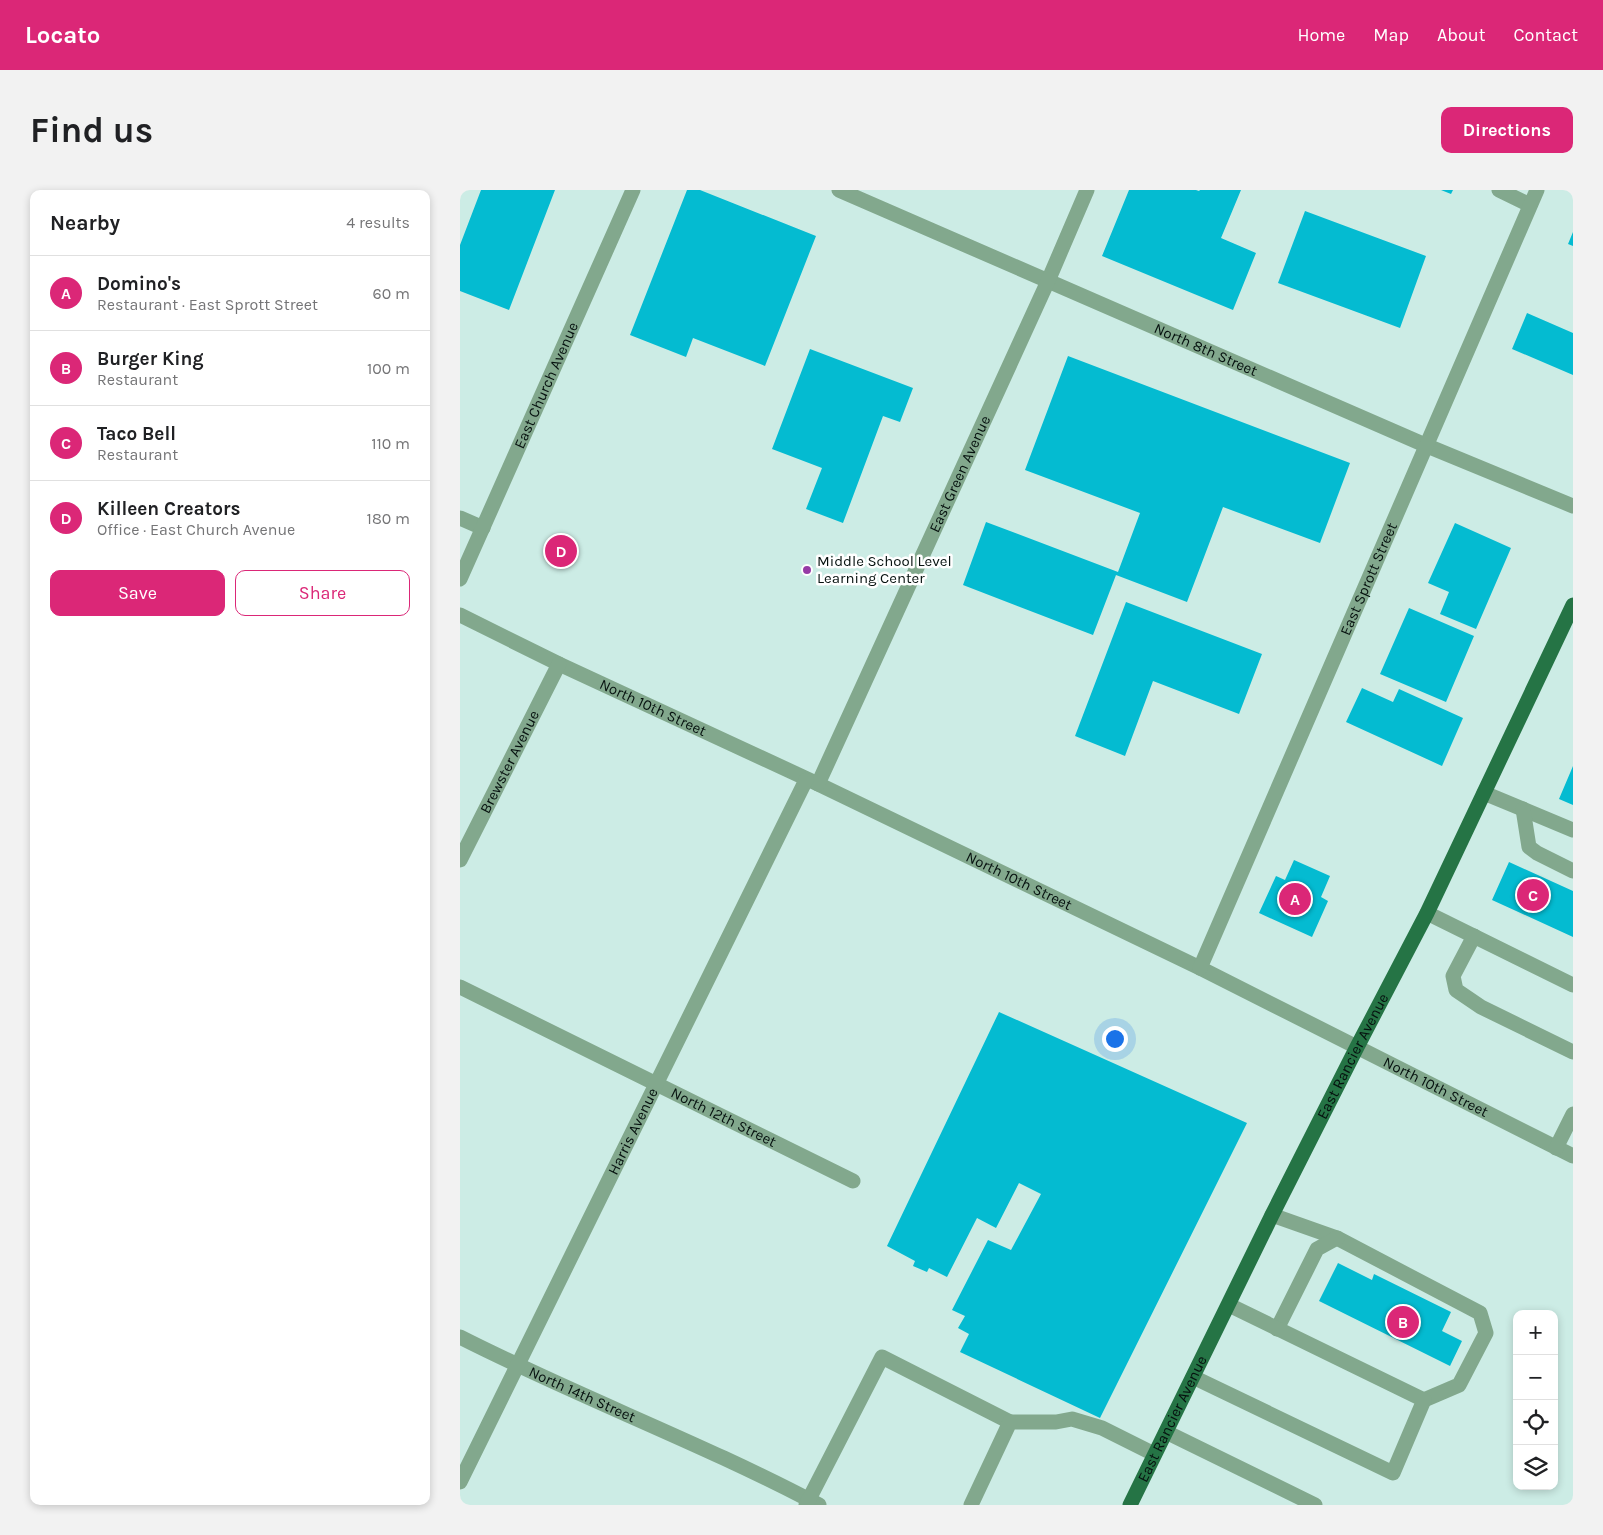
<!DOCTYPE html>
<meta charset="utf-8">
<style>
body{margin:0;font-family:Karla,sans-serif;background:#f2f2f2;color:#202124}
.controls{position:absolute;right:15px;bottom:15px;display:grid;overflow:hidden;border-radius:10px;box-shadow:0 2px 8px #0003}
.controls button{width:45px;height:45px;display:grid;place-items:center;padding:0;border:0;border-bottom:1px solid #e0e0e0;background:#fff;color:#202124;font:25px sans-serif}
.you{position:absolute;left:654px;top:848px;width:18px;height:18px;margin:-12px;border:4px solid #fff;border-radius:50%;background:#1a73e8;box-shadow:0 0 0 8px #1a73e833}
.badge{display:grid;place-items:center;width:32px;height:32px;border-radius:50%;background:#db2777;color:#fff;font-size:16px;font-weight:700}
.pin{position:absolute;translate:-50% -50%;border:2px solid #fff;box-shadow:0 1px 5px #0006}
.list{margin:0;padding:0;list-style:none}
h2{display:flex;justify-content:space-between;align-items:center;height:65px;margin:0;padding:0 20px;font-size:21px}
h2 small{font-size:16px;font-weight:400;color:#757577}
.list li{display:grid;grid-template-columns:32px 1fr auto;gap:15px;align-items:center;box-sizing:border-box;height:75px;padding:0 20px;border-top:1px solid #e0e0e0}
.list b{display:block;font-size:19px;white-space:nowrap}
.list p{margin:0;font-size:16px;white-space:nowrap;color:#757577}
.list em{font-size:16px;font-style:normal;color:#757577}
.actions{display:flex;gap:10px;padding:15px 20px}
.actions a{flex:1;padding:11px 0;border:1px solid #db2777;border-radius:10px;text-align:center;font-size:18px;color:#db2777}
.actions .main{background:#db2777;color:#fff}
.icon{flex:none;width:28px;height:28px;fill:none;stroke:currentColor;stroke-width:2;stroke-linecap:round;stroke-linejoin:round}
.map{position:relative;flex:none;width:1113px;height:1315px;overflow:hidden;border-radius:10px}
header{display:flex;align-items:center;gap:30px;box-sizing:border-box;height:70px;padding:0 25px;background:#db2777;color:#fff}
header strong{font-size:24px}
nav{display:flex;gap:28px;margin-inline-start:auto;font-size:18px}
.intro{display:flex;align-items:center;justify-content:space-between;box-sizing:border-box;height:120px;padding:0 30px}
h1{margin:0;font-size:35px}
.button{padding:12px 22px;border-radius:10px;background:#db2777;color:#fff;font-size:18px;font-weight:700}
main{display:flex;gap:30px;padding:0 30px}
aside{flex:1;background:#fff;border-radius:10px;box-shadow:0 2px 8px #0003}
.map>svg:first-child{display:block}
.building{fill:#04bbd1}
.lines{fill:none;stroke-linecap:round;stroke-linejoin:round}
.minor{stroke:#82a88d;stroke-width:15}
.major{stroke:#257445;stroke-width:15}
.poi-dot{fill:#963ba6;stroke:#fff;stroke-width:2}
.labels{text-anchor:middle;stroke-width:5;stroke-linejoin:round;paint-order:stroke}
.street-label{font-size:15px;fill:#06110f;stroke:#fff}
.poi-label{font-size:15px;fill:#06110f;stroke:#fff;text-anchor:start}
</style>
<header>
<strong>Locato</strong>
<nav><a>Home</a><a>Map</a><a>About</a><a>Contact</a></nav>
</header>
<div class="intro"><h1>Find us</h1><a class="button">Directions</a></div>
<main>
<aside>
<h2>Nearby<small>4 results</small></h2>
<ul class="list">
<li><span class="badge">A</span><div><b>Domino's</b><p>Restaurant · East Sprott Street</p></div><em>60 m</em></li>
<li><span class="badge">B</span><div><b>Burger King</b><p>Restaurant</p></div><em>100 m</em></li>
<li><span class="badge">C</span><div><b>Taco Bell</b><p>Restaurant</p></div><em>110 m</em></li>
<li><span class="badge">D</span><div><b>Killeen Creators</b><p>Office · East Church Avenue</p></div><em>180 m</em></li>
</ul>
<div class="actions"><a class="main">Save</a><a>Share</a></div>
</aside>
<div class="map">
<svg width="1113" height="1315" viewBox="0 0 1113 1315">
<rect width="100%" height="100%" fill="#ccece5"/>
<path class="building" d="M21,0h74l-46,120 -49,-19v-46z
M227,0h13l116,46 -51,130 -72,-28 -7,19 -56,-22z
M669,0h67l3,1 1,-1h41l-20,48 35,15 -23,57 -131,-54z
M981,0h12l-2,4z
M845,21l121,45 -26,72 -122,-45z
M1113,42v14l-5,-2z
M1067,123l46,20v42l-61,-26z
M350,159l103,39 -13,34 -17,-6 -40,107 -37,-14 16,-41 -50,-19z
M608,166l282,107 -30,80 -97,-36 -36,95 -71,-27 -23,60 -130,-50 23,-63 132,50 22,-59 -115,-43z
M995,333l56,25 -35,81 -36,-15 9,-22 -21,-9z
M666,412l136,52 -23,60 -86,-33 -28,75 -50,-20z
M949,418l65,28 -28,66 -66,-28z
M902,498l31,14 6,-13 64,29 -21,48 -96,-44z
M1113,576v39l-14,-6z
M834,670l36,16 -9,21 7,4 -16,36 -53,-24 17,-37 9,4z
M1049,672l64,29v46l-81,-37z
M539,822l248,111 -147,295 -140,-66 9,-18 -11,-6 7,-12 -13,-6 36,-70 23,10 30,-56 -22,-11 -23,45 -19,-10 -30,59 -18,-9 -2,4 -14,-6 2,-5 -28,-15z
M878,1073l34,17 2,-6 77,38 -9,19 20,10 -12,25 -131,-65z"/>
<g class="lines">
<g class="minor">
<path id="s1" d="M379,0l586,255 148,61"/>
<path d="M1039,0l31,15"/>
<path d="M0,328l23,10"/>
<path id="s2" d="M0,389l173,-389"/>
<path id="s3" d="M0,425l99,49 259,120 382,184 373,188"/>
<path id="s4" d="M358,594l230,-503 39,-91"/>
<path d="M1024,603l89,37"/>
<path d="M1063,619l6,38 8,6 36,18"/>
<path id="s5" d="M0,670l99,-196"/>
<path d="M967,723l146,72"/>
<path d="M1014,746l-21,40 3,14 25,17 92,45"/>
<path id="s6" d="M740,778l337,-778"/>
<path id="s7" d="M0,797l393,194"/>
<path d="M1096,958l17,-34"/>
<path d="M812,1025l65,23 143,75 6,20 -27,52 -35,15"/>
<path d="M817,1139l40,-80 20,-11"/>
<path id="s8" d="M0,1147c118,60 242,106 359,168"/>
<path d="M733,1187l200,96 31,-73 -195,-95"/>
<path d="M706,1242l149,73"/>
<path id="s9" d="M0,1292l346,-702"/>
<path d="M346,1315l76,-148 128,65"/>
<path d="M511,1315l39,-83h46l16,-3 30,9 52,26"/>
</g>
<path class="major" id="s10" d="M670,1315l142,-290 85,-168 70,-134 146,-308"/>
</g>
<circle class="poi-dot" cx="347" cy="380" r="5"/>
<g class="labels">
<g class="street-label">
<text dy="5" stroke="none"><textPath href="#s1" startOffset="400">North 8th Street</textPath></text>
<text dy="5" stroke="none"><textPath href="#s2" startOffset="212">East Church Avenue</textPath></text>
<text dy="5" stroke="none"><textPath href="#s4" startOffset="341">East Green Avenue</textPath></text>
<text dy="5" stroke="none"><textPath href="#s6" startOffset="424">East Sprott Street</textPath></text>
<text dy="5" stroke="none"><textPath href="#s3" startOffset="214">North 10th Street</textPath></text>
<text dy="5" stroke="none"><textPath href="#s5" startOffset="110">Brewster Avenue</textPath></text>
<text dy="5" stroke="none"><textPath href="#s3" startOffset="619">North 10th Street</textPath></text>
<text dy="5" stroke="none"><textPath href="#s10" startOffset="501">East Rancier Avenue</textPath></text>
<text dy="5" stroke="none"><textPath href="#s3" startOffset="1084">North 10th Street</textPath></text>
<text dy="5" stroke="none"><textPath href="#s7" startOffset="294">North 12th Street</textPath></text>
<text dy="5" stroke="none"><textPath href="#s9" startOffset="391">Harris Avenue</textPath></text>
<text dy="5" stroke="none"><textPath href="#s8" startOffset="135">North 14th Street</textPath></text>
<text dy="5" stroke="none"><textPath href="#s10" startOffset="96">East Rancier Avenue</textPath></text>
</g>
<g class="poi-label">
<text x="357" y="376">Middle School Level<tspan x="357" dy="17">Learning Center</tspan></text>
</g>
</g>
</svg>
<div class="controls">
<button>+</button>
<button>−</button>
<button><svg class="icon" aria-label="locate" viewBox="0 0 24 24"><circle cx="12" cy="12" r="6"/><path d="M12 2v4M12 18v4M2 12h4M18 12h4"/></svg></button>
<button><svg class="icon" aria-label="layers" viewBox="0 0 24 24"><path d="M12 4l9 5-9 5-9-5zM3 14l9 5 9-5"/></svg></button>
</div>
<div class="you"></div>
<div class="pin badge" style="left:835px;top:709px">A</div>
<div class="pin badge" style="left:943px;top:1132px">B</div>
<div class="pin badge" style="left:1073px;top:705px">C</div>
<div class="pin badge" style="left:101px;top:361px">D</div>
</div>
</main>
